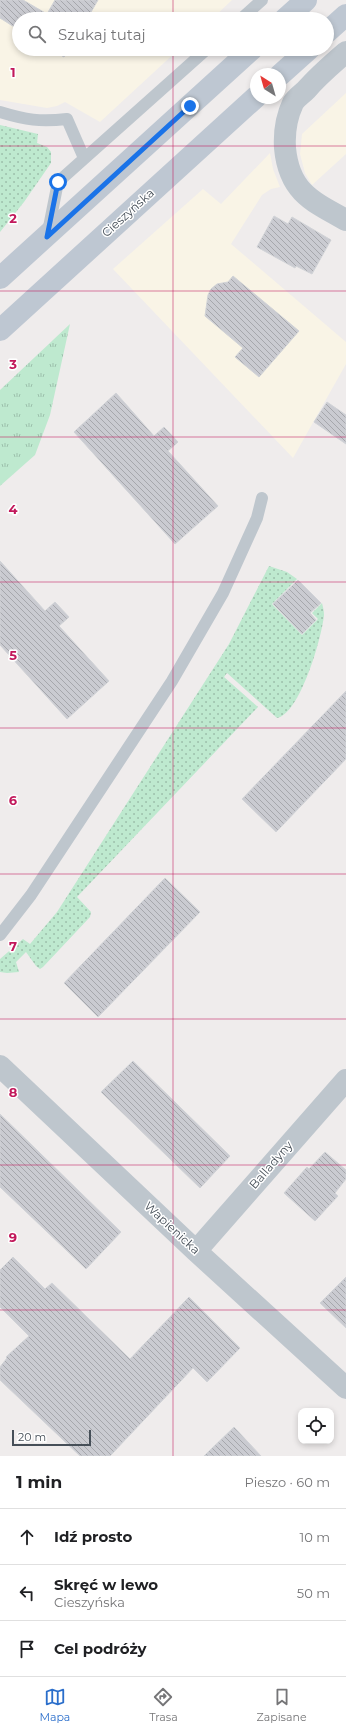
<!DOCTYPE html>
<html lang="pl">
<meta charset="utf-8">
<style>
body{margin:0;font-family:Montserrat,sans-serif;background:#f6f6f6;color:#202124}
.controls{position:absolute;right:12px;bottom:12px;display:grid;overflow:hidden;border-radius:8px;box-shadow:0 2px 6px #0003}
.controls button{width:36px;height:36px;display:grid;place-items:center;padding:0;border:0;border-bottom:1px solid #e0e0e0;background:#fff;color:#202124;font:20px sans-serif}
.compass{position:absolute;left:250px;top:68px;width:36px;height:36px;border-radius:50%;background:#fff;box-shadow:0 2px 6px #0003;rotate:323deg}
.scale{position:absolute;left:12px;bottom:10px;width:79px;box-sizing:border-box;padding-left:4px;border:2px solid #464f58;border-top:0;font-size:11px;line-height:14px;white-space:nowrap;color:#464f58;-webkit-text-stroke:3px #fff;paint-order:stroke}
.stop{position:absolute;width:12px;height:12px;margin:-9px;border:3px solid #1a73e8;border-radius:50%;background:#fff}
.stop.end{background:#1a73e8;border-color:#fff;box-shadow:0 1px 4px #0008}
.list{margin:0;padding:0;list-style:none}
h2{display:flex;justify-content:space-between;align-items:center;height:52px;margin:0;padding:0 16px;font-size:17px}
h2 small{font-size:13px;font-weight:400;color:#757577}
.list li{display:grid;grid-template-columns:26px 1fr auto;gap:12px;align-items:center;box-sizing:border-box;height:56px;padding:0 16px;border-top:1px solid #e0e0e0}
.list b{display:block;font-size:15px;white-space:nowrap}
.list p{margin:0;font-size:13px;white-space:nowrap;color:#757577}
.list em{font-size:13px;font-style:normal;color:#757577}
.icon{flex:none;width:22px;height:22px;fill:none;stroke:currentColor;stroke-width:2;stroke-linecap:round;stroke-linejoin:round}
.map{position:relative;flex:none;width:346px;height:1456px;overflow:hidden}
.search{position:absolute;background:#fff;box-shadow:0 2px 6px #0003;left:12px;right:12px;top:12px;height:44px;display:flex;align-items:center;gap:10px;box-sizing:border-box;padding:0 14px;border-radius:22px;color:#757577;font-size:15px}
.sheet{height:220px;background:#fff}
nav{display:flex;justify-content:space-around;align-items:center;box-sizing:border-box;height:56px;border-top:1px solid #e0e0e0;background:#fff;font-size:11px;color:#757577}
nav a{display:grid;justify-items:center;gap:2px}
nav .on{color:#2a6ecb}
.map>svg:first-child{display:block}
.commercial{fill:#f9f4e6}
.grass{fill:url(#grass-dots)}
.park{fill:url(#park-tufts)}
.building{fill:url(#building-back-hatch);stroke:#d1d3d7}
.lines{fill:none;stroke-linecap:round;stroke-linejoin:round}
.service{stroke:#bec6cd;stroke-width:12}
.minor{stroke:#bec6cd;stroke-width:22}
.secondary{stroke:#bec7d2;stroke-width:22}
.route{stroke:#1a73e8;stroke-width:5}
.grid{fill:none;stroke:#c2185b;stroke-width:1;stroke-opacity:0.55}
.labels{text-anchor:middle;stroke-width:3;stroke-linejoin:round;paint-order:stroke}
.street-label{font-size:12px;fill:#464f58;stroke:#fff}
.grid-label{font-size:13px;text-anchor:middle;font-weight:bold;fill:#c2185b;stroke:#fff;stroke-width:3;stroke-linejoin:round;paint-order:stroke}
</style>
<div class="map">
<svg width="346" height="1456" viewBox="0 0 346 1456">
<defs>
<pattern id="grass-dots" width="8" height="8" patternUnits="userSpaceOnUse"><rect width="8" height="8" fill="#bee9cf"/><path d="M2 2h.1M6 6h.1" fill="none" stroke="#9cbfab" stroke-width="1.8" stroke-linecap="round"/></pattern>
<pattern id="park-tufts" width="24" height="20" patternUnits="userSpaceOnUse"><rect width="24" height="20" fill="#bee9cf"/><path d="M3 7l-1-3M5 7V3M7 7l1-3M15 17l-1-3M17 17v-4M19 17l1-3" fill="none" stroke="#9cbfab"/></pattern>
<pattern id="building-back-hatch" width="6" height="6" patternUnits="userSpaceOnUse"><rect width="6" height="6" fill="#cacbd1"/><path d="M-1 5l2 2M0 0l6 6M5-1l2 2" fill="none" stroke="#a6a7ac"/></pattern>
</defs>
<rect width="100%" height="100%" fill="#efecec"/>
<path class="commercial" d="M0,0h232l-20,19h-193v30h160l-79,73 -35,-20 -8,4 -10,2 -47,-8z
M346,93v61l-34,31 -7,-12 -5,-19 2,-20z
M270,153l3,16 7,18 -9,2 -9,6 -31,49 115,98v22l-53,94 -180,-189 90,-80 18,15z"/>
<path class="grass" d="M0,125l38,9 -1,9 10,4 4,5v11l-27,39 -24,30z
M269,566l18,6 10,7 -25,25 30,31 16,-16 -6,-6 10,-10c1,4 2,8 2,12 -2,22 -24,99 -47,103l-50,-45 -3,4 34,30 -181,190 14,15 -1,5 -47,50 -3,2 -4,-3 -10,-14 -10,10 3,10 -12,1 -7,-1v-13l23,-20 7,5 27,-32 172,-268z"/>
<path class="park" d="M70,324l-20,91 -15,40 -35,31v-96z"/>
<path class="building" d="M0,0h23l24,14 8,-14h43l-11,19h-68v11l-19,-12z
M51,49h17l-4,8z
M274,216l14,8 4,-7 39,23 -19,34 -16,-8 -1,2 -38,-21z
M233,276l66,55 -40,46 -24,-20 8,-9 -38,-32 3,-21 3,-6 6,-5 11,-2z
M116,393l38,43 10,-9 14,15 -10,9 50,55 -43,38 -101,-112z
M327,402l19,13v29l-32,-22z
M0,561l45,50 10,-9 14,15 -10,9 50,55 -42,38 -67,-74z
M298,580l23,23 -11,10 6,7 -14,14 -29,-30z
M346,691v68l-70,73 -34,-33z
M165,878l35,34 -102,105 -34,-34z
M133,1061l97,95 -30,32 -99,-96z
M0,1114l121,118 -35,37 -86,-82z
M325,1152l21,18v9l-11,14 3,3 -23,25 -31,-28 23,-26 2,2z
M13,1257l32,32 7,-6 78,76 59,-62 51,51 -33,34 -14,-14 -83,88h-30l-80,-76v-13l7,-9 -1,-1 23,-21 -29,-29v-37z
M346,1277v51l-26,-25z
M234,1427l27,29h-57z"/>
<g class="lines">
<path class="service" d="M241,19l21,-19
M0,112c26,8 40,10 67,7l17,39
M48,232l10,-50 149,-133
M0,935l31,-40 141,-214 51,-88 34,-75 5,-20"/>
<path class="minor" d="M346,52c-14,12 -28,24 -40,38 -4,4 -10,8 -13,13 -7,15 -9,29 -8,45 4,43 26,53 61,72
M0,1066l196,185 150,137
M196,1251l150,-171"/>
<path class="secondary" d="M285,19l21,-19
M327,32l19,-17
M280,75l29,-26
M0,278l252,-229
M0,330l256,-233"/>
</g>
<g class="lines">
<path class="route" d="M58,182l-11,55 143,-131"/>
</g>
<path class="grid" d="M173,0v19M173,49v1407M0,146h346M0,291h346M0,437h346M0,582h346M0,728h346M0,874h346M0,1019h346M0,1165h346M0,1310h346"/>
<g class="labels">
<g class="street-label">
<text transform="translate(128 213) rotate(-42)" y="4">Cieszyńska</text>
<text transform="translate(271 1165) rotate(-49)" y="4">Balladyny</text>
<text transform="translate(172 1228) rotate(43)" y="4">Wapienicka</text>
</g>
</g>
<g class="grid-label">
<text x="13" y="77">1</text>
<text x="13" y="223">2</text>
<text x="13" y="369">3</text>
<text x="13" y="514">4</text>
<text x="13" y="660">5</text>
<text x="13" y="805">6</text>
<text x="13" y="951">7</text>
<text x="13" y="1097">8</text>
<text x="13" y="1242">9</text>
</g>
</svg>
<div class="controls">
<button><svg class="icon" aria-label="locate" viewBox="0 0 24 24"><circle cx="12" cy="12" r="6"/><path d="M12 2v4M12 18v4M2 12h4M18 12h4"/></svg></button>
</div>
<svg class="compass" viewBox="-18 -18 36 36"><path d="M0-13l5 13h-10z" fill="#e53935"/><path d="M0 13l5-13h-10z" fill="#757577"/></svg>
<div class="scale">20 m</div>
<div class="stop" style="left:58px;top:182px"></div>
<div class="stop end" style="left:190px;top:106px"></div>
<div class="search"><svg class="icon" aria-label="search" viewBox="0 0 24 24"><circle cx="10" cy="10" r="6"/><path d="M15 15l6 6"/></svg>Szukaj tutaj</div>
</div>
<section class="sheet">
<h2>1 min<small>Pieszo · 60 m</small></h2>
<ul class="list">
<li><svg class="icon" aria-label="ahead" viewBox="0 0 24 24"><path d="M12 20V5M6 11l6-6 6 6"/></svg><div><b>Idź prosto</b></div><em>10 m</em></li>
<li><svg class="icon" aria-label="left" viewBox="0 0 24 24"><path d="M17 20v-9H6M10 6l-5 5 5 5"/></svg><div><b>Skręć w lewo</b><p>Cieszyńska</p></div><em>50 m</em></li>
<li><svg class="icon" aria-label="arrive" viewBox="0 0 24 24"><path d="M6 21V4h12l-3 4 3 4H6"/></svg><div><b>Cel podróży</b></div></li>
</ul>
</section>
<nav>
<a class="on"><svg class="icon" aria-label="map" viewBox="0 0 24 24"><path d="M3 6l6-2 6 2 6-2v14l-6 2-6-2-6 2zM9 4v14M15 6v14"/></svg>Mapa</a>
<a><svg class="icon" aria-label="directions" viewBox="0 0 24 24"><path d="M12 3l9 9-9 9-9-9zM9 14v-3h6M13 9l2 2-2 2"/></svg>Trasa</a>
<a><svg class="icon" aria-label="saved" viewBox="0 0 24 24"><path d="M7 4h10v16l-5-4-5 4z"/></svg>Zapisane</a>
</nav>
